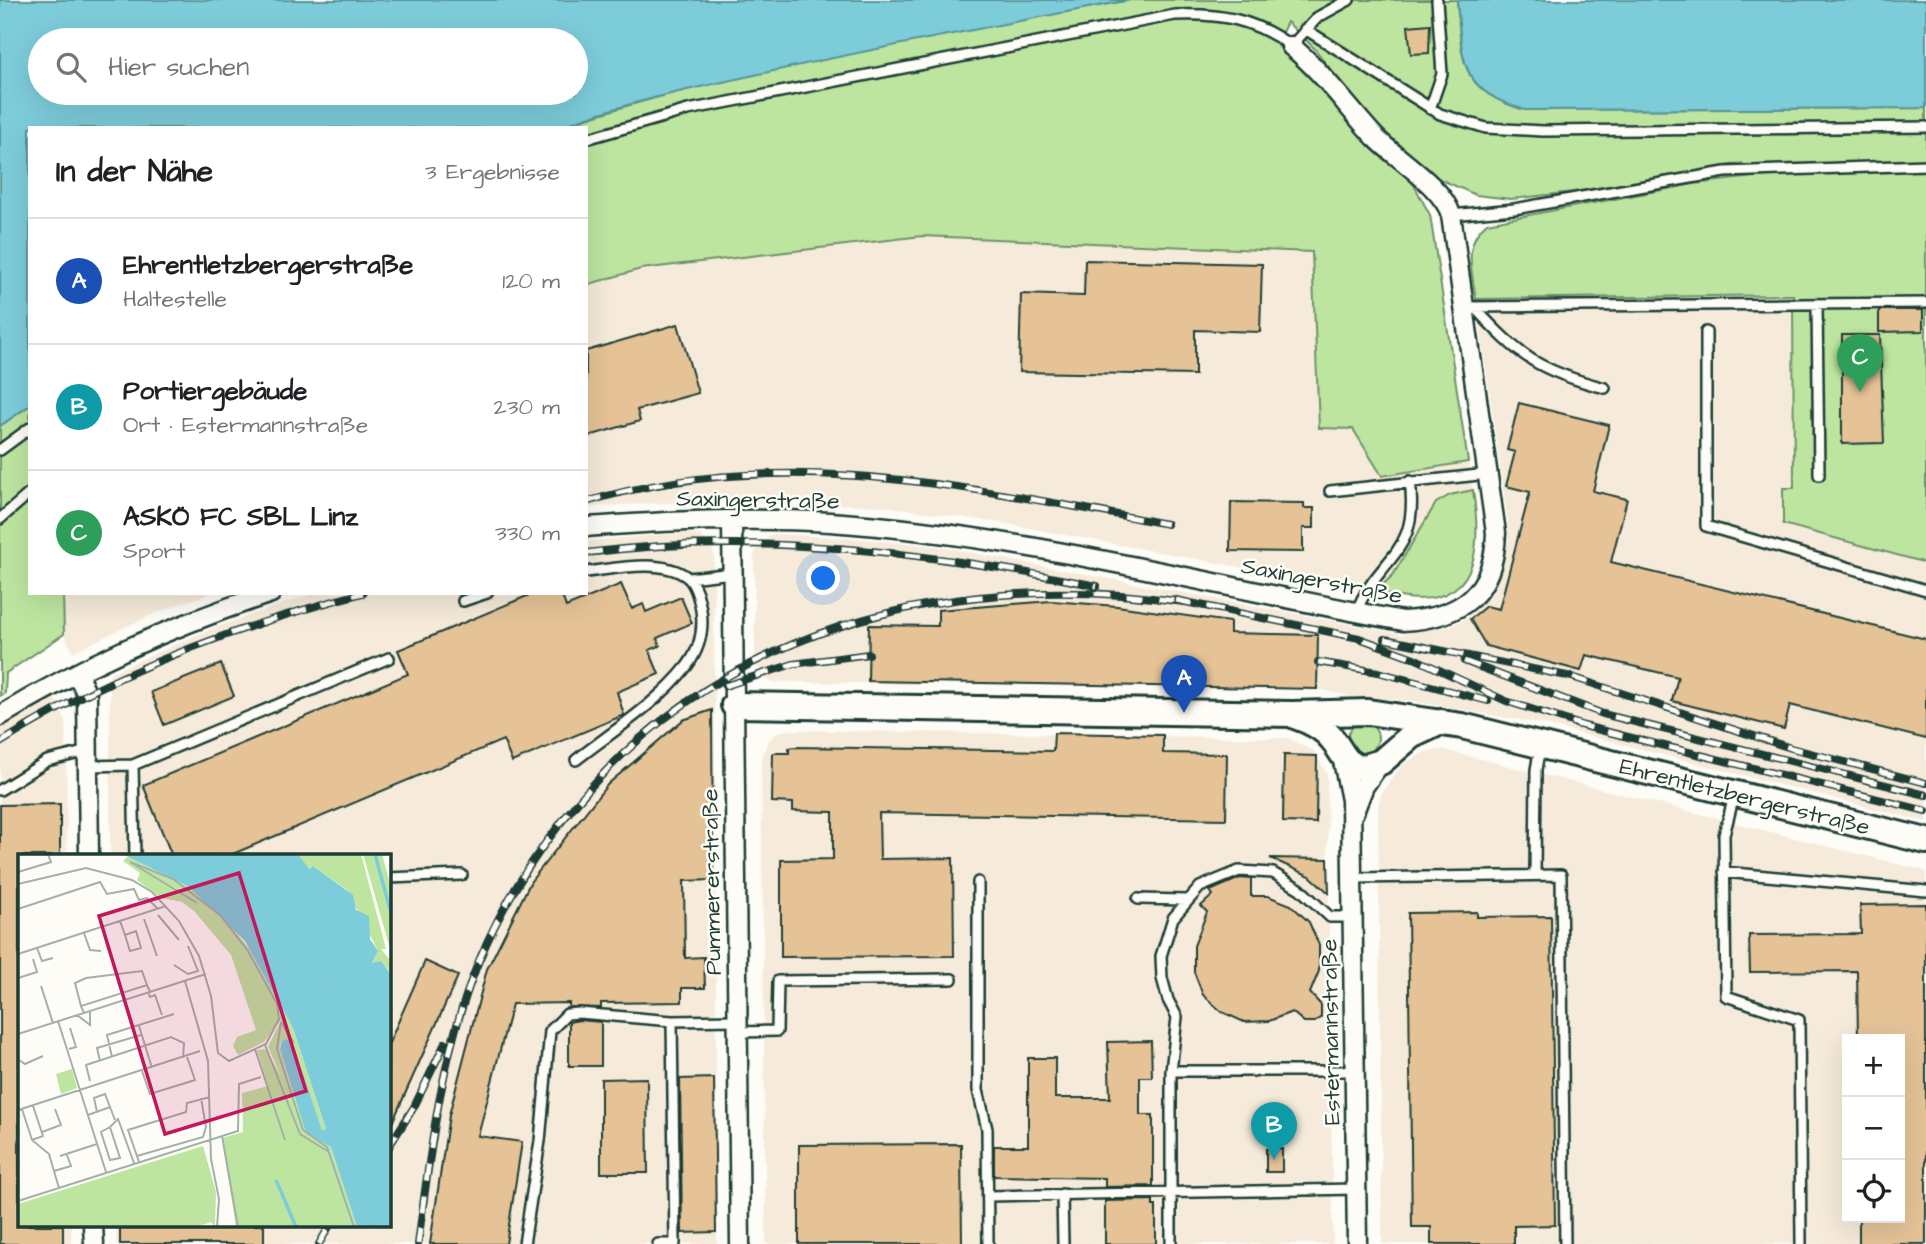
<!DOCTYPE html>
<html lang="de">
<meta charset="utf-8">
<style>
body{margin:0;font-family:"Architects Daughter",sans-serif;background:#f6f6f6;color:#202124}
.controls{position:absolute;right:21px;bottom:21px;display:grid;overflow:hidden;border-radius:0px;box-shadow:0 7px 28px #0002}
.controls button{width:63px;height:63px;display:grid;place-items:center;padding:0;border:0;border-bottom:2px solid #e0e0e0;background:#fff;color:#202124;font:35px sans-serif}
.you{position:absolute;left:824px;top:579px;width:24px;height:24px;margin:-18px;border:5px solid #fff;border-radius:50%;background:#1a73e8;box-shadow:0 0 0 10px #1a73e833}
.badge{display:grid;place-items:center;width:46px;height:46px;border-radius:50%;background:#0f766e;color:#fff;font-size:23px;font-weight:700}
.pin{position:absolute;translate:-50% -58px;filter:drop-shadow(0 2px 4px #0008)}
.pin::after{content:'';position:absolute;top:37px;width:24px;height:21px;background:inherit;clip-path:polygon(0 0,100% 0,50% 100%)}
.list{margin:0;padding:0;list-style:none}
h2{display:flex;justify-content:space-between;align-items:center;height:91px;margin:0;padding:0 28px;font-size:30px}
h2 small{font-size:23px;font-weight:400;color:#757577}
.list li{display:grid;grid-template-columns:46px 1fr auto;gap:21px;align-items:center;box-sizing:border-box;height:126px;padding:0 28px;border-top:2px solid #e0e0e0}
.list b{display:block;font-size:26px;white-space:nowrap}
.list p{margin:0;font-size:23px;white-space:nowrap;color:#757577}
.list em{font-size:23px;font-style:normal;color:#757577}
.icon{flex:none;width:38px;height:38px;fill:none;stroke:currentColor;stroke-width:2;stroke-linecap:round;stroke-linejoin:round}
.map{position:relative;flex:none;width:1926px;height:1244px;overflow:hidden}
.search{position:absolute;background:#fff;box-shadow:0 7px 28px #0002;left:28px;top:28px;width:560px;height:77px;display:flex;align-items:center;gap:18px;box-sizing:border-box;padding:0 24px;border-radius:38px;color:#757577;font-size:26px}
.panel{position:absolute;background:#fff;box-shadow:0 7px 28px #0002;left:28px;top:126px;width:560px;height:469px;border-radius:0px}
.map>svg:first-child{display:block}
.built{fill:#f6ebda;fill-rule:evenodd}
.green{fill:#bde5a0;stroke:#6e916a;stroke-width:2}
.water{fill:#7dccda;stroke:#579398;stroke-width:2;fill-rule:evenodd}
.building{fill:#e5c397;stroke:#1f3d34;stroke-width:2}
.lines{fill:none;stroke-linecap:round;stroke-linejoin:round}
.lane-casing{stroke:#1f3d34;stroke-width:14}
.street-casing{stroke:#1f3d34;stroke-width:23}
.secondary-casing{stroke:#1f3d34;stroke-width:30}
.lane{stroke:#fdfcf7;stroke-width:9}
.street{stroke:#fdfcf7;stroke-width:18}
.secondary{stroke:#fdfcf7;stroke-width:24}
.rail-casing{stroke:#1f3d34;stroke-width:8}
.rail{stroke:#fdfcf7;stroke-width:5;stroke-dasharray:16;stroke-linecap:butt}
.labels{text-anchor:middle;stroke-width:5;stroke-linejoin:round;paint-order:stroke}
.street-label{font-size:23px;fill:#1f3d34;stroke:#fdfcf7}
.inset-river{fill:none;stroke:#7dccda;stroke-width:3.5}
.inset-road{fill:none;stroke:#a4b0a9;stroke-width:2}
.view{fill:#c2185b;fill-opacity:0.15;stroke:#c2185b;stroke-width:3.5}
.inset-edge{fill:none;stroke:#1f3d34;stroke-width:3.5}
</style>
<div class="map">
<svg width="1926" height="1244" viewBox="0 0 1926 1244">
<rect width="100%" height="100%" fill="#fdfcf7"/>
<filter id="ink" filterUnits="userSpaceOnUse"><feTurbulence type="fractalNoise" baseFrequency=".0143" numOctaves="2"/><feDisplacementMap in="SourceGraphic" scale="14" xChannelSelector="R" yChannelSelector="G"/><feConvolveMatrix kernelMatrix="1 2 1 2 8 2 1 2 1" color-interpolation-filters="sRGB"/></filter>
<g filter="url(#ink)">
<path class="built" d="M922,236l391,16 6,176 34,1 29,47 86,-14 5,28 -11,2 -45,40 -24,43 -18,17 -368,-68 -123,-18 -157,-6 -141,7v-222l55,-16z
M1793,295l1,193h-10l-1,36 143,39v259l-380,-97 -134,-24 -64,-5 -31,-7 -545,-7 -7,-3 -10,-17 -1,-107 4,-9 14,-12 81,4 89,9 460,87 49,-8 16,-8 27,-27 14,-47v-21l-32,-224z
M685,533l16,2 11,12 2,9 3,688h-601v-19h272v-369l-278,-1v-182l101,-44 103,-36h272v-52z
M63,593h147l-57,21 -80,38 -9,-18z
M54,696l12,26 1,133 -48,1v369h52v19h-71v-515z
M787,730l500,8 27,13 13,23 6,470h-567l-5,-485 9,-20 8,-7z
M1445,750l481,121v373h-544l-4,-439 4,-13 20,-27 25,-14zM1847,1039h53v179h-53z"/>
<path class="green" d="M1130,0h327c5,61 1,90 68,110l401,-2v455l-143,-39v-36h11l-1,-193 -317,4c-4,-28 -14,-56 11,-76l207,-39 60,-7 -12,-14 -169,29 -62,7 -35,-4 -46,-20 -56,-47 -59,-79 -28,-27 -11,22 118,117 20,24 16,30 38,247 -86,14 -29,-47 -34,-1 -7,-176 -390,-16 -281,33 -55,16v-157h-30c185,-62 382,-92 574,-128z
M30,405v188h33l1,41 -58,39 -1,20 -5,3v-270z
M1473,490c7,46 10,109 -55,109 -14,0 -29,-4 -43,-7l18,-17 43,-72 14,-8z
M1348 738a15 15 0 1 1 30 0a15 15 0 1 1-30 0Z"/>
<path class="water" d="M0,0h1130c-115,22 -229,43 -343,68 -78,17 -156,32 -231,60h-526v277l-30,21zM576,40v53h-536v-53z
M1457,0h469v108l-401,2c-67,-20 -62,-49 -68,-110z"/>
<path class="building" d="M1430,24l-1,29 -18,1 -3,-28z
M1085,260l177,4 -2,68 -65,-2v45l-176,-3 2,-78 63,2z
M1879,310h44v21l-44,1z
M678,324l20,69 -61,17 3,11 -54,16v-86z
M1842,335h38l4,108 -42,1z
M1519,403l90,22 -16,66 34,8 -16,63 315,77v100l-136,-34 -6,24 -112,-28 6,-24 -92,-22 -5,16 -95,-25 -16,-27 16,-13 13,3 31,-117 -24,-6 9,-34 -8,-2z
M1231,502l73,1v5h10v20h-11v24l-73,-1z
M621,584l11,25 11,-5 3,8 35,-15 11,26 -35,15 3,8 -11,4 10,24 -42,18 7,23 -112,47 -9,-22 -275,116h-56l-29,-71 265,-111 -10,-24 39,-16 97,-41h27l5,14z
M1051,601l66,5 113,16v11l88,2 -1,54 -449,-8 1,-56 69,1v-16z
M221,664l13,32 -70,29 -13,-33z
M712,710l1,170 -29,1 1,77 19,-1 1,31h-23v14l-81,1v5l-32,-1v-4l-57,1 -34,132 44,6 -16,102h-76l19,-129 38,-146 44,-88 77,-97 75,-64z
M1054,733l109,2v18l64,1 -1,65 -347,-6 1,46 73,-1 1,98 -173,1v-97l52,-1v-47l-40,-1v-8l-21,-1 1,-49h16v-5l5,-1 259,4z
M1284,755l33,1 -1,67 -33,-1z
M60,804v52h-41v369h44v19h-63v-439z
M1270,858l58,1 1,34 -19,-17z
M1240,878l11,1v17h17l23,9 18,17 10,23v26l-9,22 11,12v12l-6,5h-11l-12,-10 -23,9 -25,1 -22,-10 -19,-17 -9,-23v-26l13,-34 -6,-6 12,-11 -3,-4z
M1926,904v340h-67v-26h41v-179h-42l-1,-68 -107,1 -1,-37 112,-1 -1,-29z
M1477,912v5l74,-1 4,309 -41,1v18h-83v-17h-19l-4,-314z
M425,961l33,15 -70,156v-87z
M579,1020l22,2v44h-32v-44z
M1151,1041l1,36h-12v38h13v71l-48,1v-9l-111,-2v-30h34v-88h27v40h55l-2,-56z
M647,1078l1,95h-47v-94z
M714,1078l2,154 -34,1 -2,-154z
M961,1144l1,100h-163v-99z
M1266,1149h16v23h-16z
M1153,1200v6h3v38h-51v-43z
M120,1225h144v19h-144z"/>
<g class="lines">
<defs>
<path id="lane" d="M1305,29l135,85 46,14 57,3 383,-4
M1430,109l12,-35 -5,-74
M586,139l102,-29 487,-95c45,-2 79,4 116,31l27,-29 31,-17
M1451,215l63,-6 211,-37 201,-7
M1817,304l2,171
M1464,307l462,-4
M1474,307c46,50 65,64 131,81
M1706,332v194l220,64
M0,450l30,-22
M1330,491l158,-17
M0,519l30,-26
M689,578l44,-5
M463,601l24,-8
M1356,612c23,-57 64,-56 54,-131
M576,760c37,-29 82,-57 111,-94 12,-16 17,-36 14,-56 -2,-11 -5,-26 -14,-33 -25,-19 -73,-8 -101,-5
M133,765l256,-107
M88,766l45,-1 2,91
M0,790l47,-29 41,-10
M1734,796l-10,39 2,161 73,24 2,224
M1724,872l202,19
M1535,875l1,-105 4,-24
M388,878l74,-3
M1352,878l209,-3 4,369
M978,882v208l9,39 1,115
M1138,899l48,1
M738,1032l39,-1 1,-50 174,-2
M1171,1071h183
M1062,1194l1,50
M988,1196l369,-7
M524,1244l16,-103 10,-110 17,-17 12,-1 93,8
M658,1244h17
M675,1244l-3,-223 65,-1
M1171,1244v-173l6,-54 -9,-17 -6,-22 -1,-22 12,-38 27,-31 39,-16 34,2 27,16 30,28h23"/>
<path id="street" d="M732,520l8,724
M586,527c81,-6 162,-10 244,-5 193,13 383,64 573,99 58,-3 91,-27 93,-88l-45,-318c-8,-28 -54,-56 -75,-77 -29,-31 -52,-65 -85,-92
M77,673l10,22 2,161
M0,716c85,-52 177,-92 271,-123
M1342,756l9,44 6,444
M1354,812l10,-26 17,-24
M93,1225l1,19"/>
<path id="secondary" d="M734,705l558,9 76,-2 94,14 464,115
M1295,716c15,5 29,12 38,24 10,13 11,23 28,28l20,-6 30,-26 30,-14"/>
</defs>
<use href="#lane" class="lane-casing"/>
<use href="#street" class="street-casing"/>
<use href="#secondary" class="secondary-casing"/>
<use href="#lane" class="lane"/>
<use href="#street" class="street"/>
<use href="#secondary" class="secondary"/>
<defs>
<path id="rail" d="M586,502c192,-59 390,-13 581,22
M586,553c171,-22 343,-1 511,33
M1176,600l183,38 55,20 92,43 78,25
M1385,639l187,38 219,71 135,35
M1464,661l139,53 323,81
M1318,662l60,10 110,29
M725,686l68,-22 76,-10
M1576,724l350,87
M0,743c110,-70 237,-117 363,-150
M388,1148l26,-41 31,-64
M319,1244l11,-19
M418,1244c12,-94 24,-192 60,-281 21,-52 50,-99 85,-143 151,-193 386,-252 621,-218"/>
</defs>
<use href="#rail" class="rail-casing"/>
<use href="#rail" class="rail"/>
</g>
</g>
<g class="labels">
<g class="street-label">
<text transform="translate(758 499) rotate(1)" y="8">Saxingerstraße</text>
<text transform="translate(1322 580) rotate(11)" y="8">Saxingerstraße</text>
<text transform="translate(1745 796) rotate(14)" y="8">Ehrentletzbergerstraße</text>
<text transform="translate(711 882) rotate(-91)" y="8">Pummererstraße</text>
<text transform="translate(1330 1032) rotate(-91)" y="8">Estermannstraße</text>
</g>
</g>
<g transform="translate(18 854)">
<rect width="373" height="373" fill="#fdfcf7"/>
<path d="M280,0h63l25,95h-5l10,12v14l-5,-8 -14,-4 6,-12 -31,-61 -34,-24 -5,3zM345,0h19l9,33v65zM110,2l61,31 28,22 32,39 44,80 33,101 -4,1 -32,-92 -9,4 -1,7 26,83 25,15 26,80h-121l-14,-89 21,-6 -1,-39 26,-7 -11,-36 9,-1 15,27 -13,-29 13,-27 -17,22 -26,13 -5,-9 4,-9 19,-7 -25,-75 -37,-44 -12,-9 -21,-4 -24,-18 3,-7 -17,-12zM54,215l5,19 -16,6 -5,-20zM185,292l13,46 -1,35 -4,-5 -15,5h-178v-23z" fill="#bde5a0"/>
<path d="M105,0h175l11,15 4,-3 40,29 3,15 13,6 1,23 8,12 -6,12 9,-2 10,14v252h-34l-26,-80 -25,-14 -26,-84 2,-8 9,-3 31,92 4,-1 -33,-101 -48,-87 -56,-54z" fill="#7dccda"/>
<path class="inset-river" d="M232,0l62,89 39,81 40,112M357,0l16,59M258,326l20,47"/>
<path class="inset-road" d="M0,18l33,-10 -3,-8M0,30l68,-16 46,12 20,12 27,29 20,35 12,40 7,57 11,8 37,-17 13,-25 -2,-15 -29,-53 -28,-36 -47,-36 -43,-17 67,41M0,55l82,-27 7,12 27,-5 5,11 8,-2 11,11M140,61l21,25M126,65l13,37M102,67l5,14 5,16 11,-3 -5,-17 -11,4M66,79l6,17 11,1M19,94l5,13 11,-3M0,100l148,-48M156,111l14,9 10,-3 -10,-25M0,124l19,-6 -4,-13M167,127l23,80 3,98 8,40 -2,28M23,132l12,37M130,138l2,5 5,-2 7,20M63,152l-6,-23 11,-5 56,-7 5,14M66,159l-3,-7 66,-21 3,7M59,161l13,10v-14M40,167l48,151M263,168l-4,27 26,81 24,17 27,80M263,168l13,21M121,172l13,42M0,180l188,-60M247,191l35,89 29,18M51,195l7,-2 -6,-19M237,195l30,91M94,203l-5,-22 67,-21M1,206l6,4 18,-8M82,207l-3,-13 44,-13M124,217l8,23 45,-14 -8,-23M72,227l-4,-16 85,-28 13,6 -1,15M4,255l10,31M0,256l182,-59M79,258l-3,-14 11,-4 10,26M70,261l22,-8M92,273l-9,5 9,28 10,-2 -10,-31 8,-8 16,44M24,278l19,-7 -6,-16M204,282l16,91M14,286l17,14 10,34M14,286l11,-4 -10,-30M42,302l37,-12M119,302l66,-19 3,-10 -5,-29M121,308l-11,-32 58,-18 1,-9 23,-6M36,317l17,-5 -4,-11M0,347l220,-70 1,-47 22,-7"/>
<path class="view" d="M221,19l67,218 -141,43 -66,-218z"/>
<rect width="373" height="373" class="inset-edge"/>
</g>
</svg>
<div class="controls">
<button>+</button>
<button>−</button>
<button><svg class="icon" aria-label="locate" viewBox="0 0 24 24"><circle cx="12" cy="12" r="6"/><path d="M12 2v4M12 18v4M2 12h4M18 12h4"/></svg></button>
</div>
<div class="you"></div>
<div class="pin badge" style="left:1184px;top:713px;background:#1a4fb4">A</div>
<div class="pin badge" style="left:1274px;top:1160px;background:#0f9aa8">B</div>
<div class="pin badge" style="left:1860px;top:392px;background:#2e9e5b">C</div>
<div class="search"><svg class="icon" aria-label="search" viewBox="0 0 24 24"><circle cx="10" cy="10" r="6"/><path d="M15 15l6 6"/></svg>Hier suchen</div>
<section class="panel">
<h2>In der Nähe<small>3 Ergebnisse</small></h2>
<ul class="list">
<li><span class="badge" style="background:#1a4fb4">A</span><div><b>Ehrentletzbergerstraße</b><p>Haltestelle</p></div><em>120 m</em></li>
<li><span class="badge" style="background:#0f9aa8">B</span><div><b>Portiergebäude</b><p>Ort · Estermannstraße</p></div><em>230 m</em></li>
<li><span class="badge" style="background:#2e9e5b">C</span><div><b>ASKÖ FC SBL Linz</b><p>Sport</p></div><em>330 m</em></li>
</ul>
</section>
</div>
